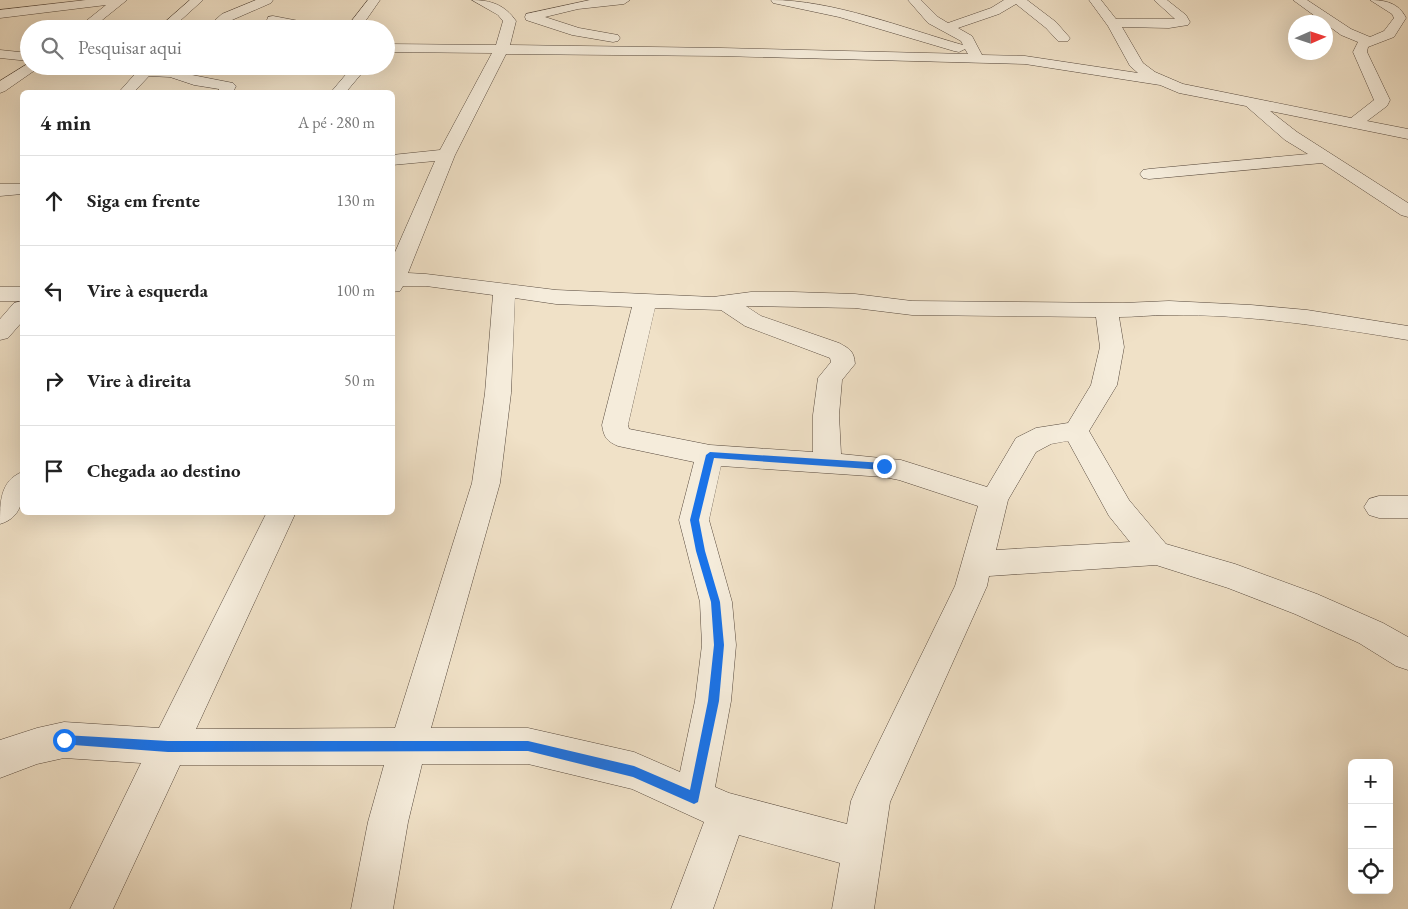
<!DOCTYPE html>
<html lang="pt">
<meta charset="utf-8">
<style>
body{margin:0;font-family:"EB Garamond",serif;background:#f2f2f2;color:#222}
.controls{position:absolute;right:15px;bottom:15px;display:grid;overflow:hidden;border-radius:8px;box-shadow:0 5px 20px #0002}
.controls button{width:45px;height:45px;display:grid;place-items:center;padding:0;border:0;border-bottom:1px solid #e0e0e0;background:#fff;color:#222;font:25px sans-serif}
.compass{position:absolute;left:1288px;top:15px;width:45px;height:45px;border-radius:50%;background:#fff;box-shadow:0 5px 20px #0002;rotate:87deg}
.stop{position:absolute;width:15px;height:15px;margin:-11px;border:4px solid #1a73e8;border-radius:50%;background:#fff}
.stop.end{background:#1a73e8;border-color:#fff;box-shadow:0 1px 5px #0008}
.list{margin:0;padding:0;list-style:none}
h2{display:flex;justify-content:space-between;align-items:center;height:65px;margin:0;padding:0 20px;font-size:21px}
h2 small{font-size:16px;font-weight:400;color:#767676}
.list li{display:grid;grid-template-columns:32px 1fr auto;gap:15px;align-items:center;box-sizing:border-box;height:90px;padding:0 20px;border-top:1px solid #e0e0e0}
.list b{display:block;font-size:19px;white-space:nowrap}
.list em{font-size:16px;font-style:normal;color:#767676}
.icon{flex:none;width:28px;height:28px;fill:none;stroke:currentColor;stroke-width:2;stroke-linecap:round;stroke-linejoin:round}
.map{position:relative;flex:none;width:1408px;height:909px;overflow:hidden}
.search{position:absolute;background:#fff;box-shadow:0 5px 20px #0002;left:20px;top:20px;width:375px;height:55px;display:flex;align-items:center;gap:12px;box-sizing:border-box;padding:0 18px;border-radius:28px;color:#767676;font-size:19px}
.panel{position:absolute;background:#fff;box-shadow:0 5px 20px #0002;left:20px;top:90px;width:375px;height:425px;border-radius:8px}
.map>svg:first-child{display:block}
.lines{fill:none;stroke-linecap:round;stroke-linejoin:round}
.minor-casing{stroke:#57493d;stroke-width:1}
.minor{fill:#f5ecdb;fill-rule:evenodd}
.route{fill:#1a73e8}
</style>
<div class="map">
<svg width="1408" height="909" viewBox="0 0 1408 909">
<rect width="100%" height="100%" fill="#f0e1c7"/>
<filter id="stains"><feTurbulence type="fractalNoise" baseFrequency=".004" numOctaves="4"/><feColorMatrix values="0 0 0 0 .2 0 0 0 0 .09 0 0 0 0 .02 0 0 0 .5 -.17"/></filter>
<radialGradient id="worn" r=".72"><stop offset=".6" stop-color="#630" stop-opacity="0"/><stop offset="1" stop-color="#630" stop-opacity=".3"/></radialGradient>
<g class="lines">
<defs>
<path id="minor" d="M86,0h41l-36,29h-15l30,-24 -106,13v-8z
M190,0h13l-32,29h-14z
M256,0h17l-2,3 -39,17 -12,9h-15l17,-15z
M368,0h12l-16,23 1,6h-14l-1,-6z
M472,0c19,0 33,5 44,21l-6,24 211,3 247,6 -3,-5 -6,3 -5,-1 -115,-34 -66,-14 -2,-3c62,0 132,28 192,45l-2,-4 -33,-18 -20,-23h13l17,17 10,6 43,-15 13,-8h23l29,22 14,16 -2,3h-10l-12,-13 -30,-24 -17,10 -41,14 14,8 10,19 43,1 113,17 -8,-7 -22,-40 -19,-26h12l15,19h59l-21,-19h13l19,15 4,7 -2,3 -19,3 -47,-1 21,36 12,9 28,12 168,34 23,-18 -21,-48 5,-10 -17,-7 -48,-35h14l44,29 19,8 14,-6 10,-13 -2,-4 -22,-14c15,0 29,3 36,18l-12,19 -26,10 -1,5 23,48 -3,6 -20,15 41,8v10l-138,-28 27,21 111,71v14l-7,-2 -79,-52 -173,16 -6,-1 -3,-4 3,-4 6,-1 159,-15 -23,-14 -39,-34 -67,-13 -19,-8 -135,-21 -304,-8 -215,-2 -51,101 -47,118 18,1 130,16 157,7 38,-5h42l62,2 57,7 211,2 46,-2 82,4 56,5 101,16v14c-79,-13 -159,-26 -240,-25 -16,0 -33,2 -49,2l5,30 -7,38 -28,46 40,69 37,44 69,20 82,30 66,29 25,14v33l-12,-4 -37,-23 -64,-29 -67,-26 -72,-23 -167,11 -2,10 -97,216 -16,107h-42l8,-46 -101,-28 -26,74h-42l33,-87 -72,-33 -104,-25h-106l-14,58 -15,87h-42l17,-87 16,-57h-204l-67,144h-43l71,-146 -77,-5 -27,6 -37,14v-38l37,-12 27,-6 95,6 108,-216h29l-100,217 199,-1 77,-245 13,-90 8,-98 -67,-9h-23l-3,5 -8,1v-33l43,-98 -43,4v-10l48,-5 52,-97 -106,-1v-8l110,1 7,-24 -5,-6zM515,298l41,6 76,3 -30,118c2,13 5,16 16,21l76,16 -15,58 21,82 2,43 -7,56 -15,71 -46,-20 -106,-24h-97l69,-245 11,-90zM746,306l109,2 57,7 184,2 4,30 -9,38 -23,38 -32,5 -20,10 -29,49 -86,-27 -60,-6 -2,-39 3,-35 13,-16c-1,-13 -5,-15 -16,-21l-78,-27zM655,308l66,2 24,16 85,32 1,4 -13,16 -5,37v37l-103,-7 -81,-16 -1,-4zM1068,441l41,75 21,26 -134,8 12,-50 28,-48 15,-8zM721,466l163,11 15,3 79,26 -23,80 -98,201 -6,14 -4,23 -118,-31 -14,-6 16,-86 5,-56 -4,-43 -23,-82z
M590,0h40l-6,4 -46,5 -33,8 34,11 39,7 2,3 -2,3 -5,1 -41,-7 -46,-15 -1,-3 1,-3z
M273,16l47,9 6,4h-28l-30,-6 -1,-3 1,-3z
M0,50l29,3v8l-29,-3z
M29,63v3h12l-36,25 -5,2v-12z
M105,66h52l-1,2 2,1 53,-3 -2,3 -22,5 46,9 3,3 -3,6h-14v-3l-25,-4 -24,-8 -21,-1 -15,16h-15l16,-18 -28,-5z
M349,66h14l-1,7 -16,19h-15l17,-20z
M0,184h22v10l-22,2z
M0,287h22v14h-22z
M22,301v21l-14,16 -8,2v-21l14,-16z
M22,472c3,22 2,45 -22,52 0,-22 0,-43 22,-52z
M1379,496h29v22h-29l-10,-3 -5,-8 5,-8z"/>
</defs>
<use href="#minor" class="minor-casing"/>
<use href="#minor" class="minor"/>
</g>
<path class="route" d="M710,452l174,11 4,3 -4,4 -170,-12 -15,62 6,31 15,51 4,43 -5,56 -21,101 -4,2 -61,-27 -105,-26 -360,1 -108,-8 -2,-4 2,-3 4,-2 104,6h360l106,25 56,24 18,-89 6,-56 -3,-43 -15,-51 -6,-31 16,-65z"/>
<rect width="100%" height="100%" filter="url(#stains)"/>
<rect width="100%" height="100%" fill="url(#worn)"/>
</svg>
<div class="controls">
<button>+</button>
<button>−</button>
<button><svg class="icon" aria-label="locate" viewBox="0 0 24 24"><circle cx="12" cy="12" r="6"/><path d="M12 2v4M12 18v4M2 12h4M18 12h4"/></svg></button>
</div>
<svg class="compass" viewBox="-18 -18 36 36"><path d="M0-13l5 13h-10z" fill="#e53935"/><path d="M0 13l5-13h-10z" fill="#767676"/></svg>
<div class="stop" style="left:64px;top:740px"></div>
<div class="stop end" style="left:884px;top:466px"></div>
<div class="search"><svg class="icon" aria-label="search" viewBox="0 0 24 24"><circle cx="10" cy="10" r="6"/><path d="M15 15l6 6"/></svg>Pesquisar aqui</div>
<section class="panel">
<h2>4 min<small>A pé · 280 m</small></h2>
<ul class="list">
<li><svg class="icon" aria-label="ahead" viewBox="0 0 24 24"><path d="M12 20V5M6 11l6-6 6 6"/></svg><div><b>Siga em frente</b></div><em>130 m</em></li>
<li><svg class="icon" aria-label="left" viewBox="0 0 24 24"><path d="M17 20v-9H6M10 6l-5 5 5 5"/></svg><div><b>Vire à esquerda</b></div><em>100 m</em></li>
<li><svg class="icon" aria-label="right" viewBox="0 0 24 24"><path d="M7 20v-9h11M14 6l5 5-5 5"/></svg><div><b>Vire à direita</b></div><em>50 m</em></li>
<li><svg class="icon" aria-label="arrive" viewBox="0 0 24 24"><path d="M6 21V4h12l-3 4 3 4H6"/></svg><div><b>Chegada ao destino</b></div></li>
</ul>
</section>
</div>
